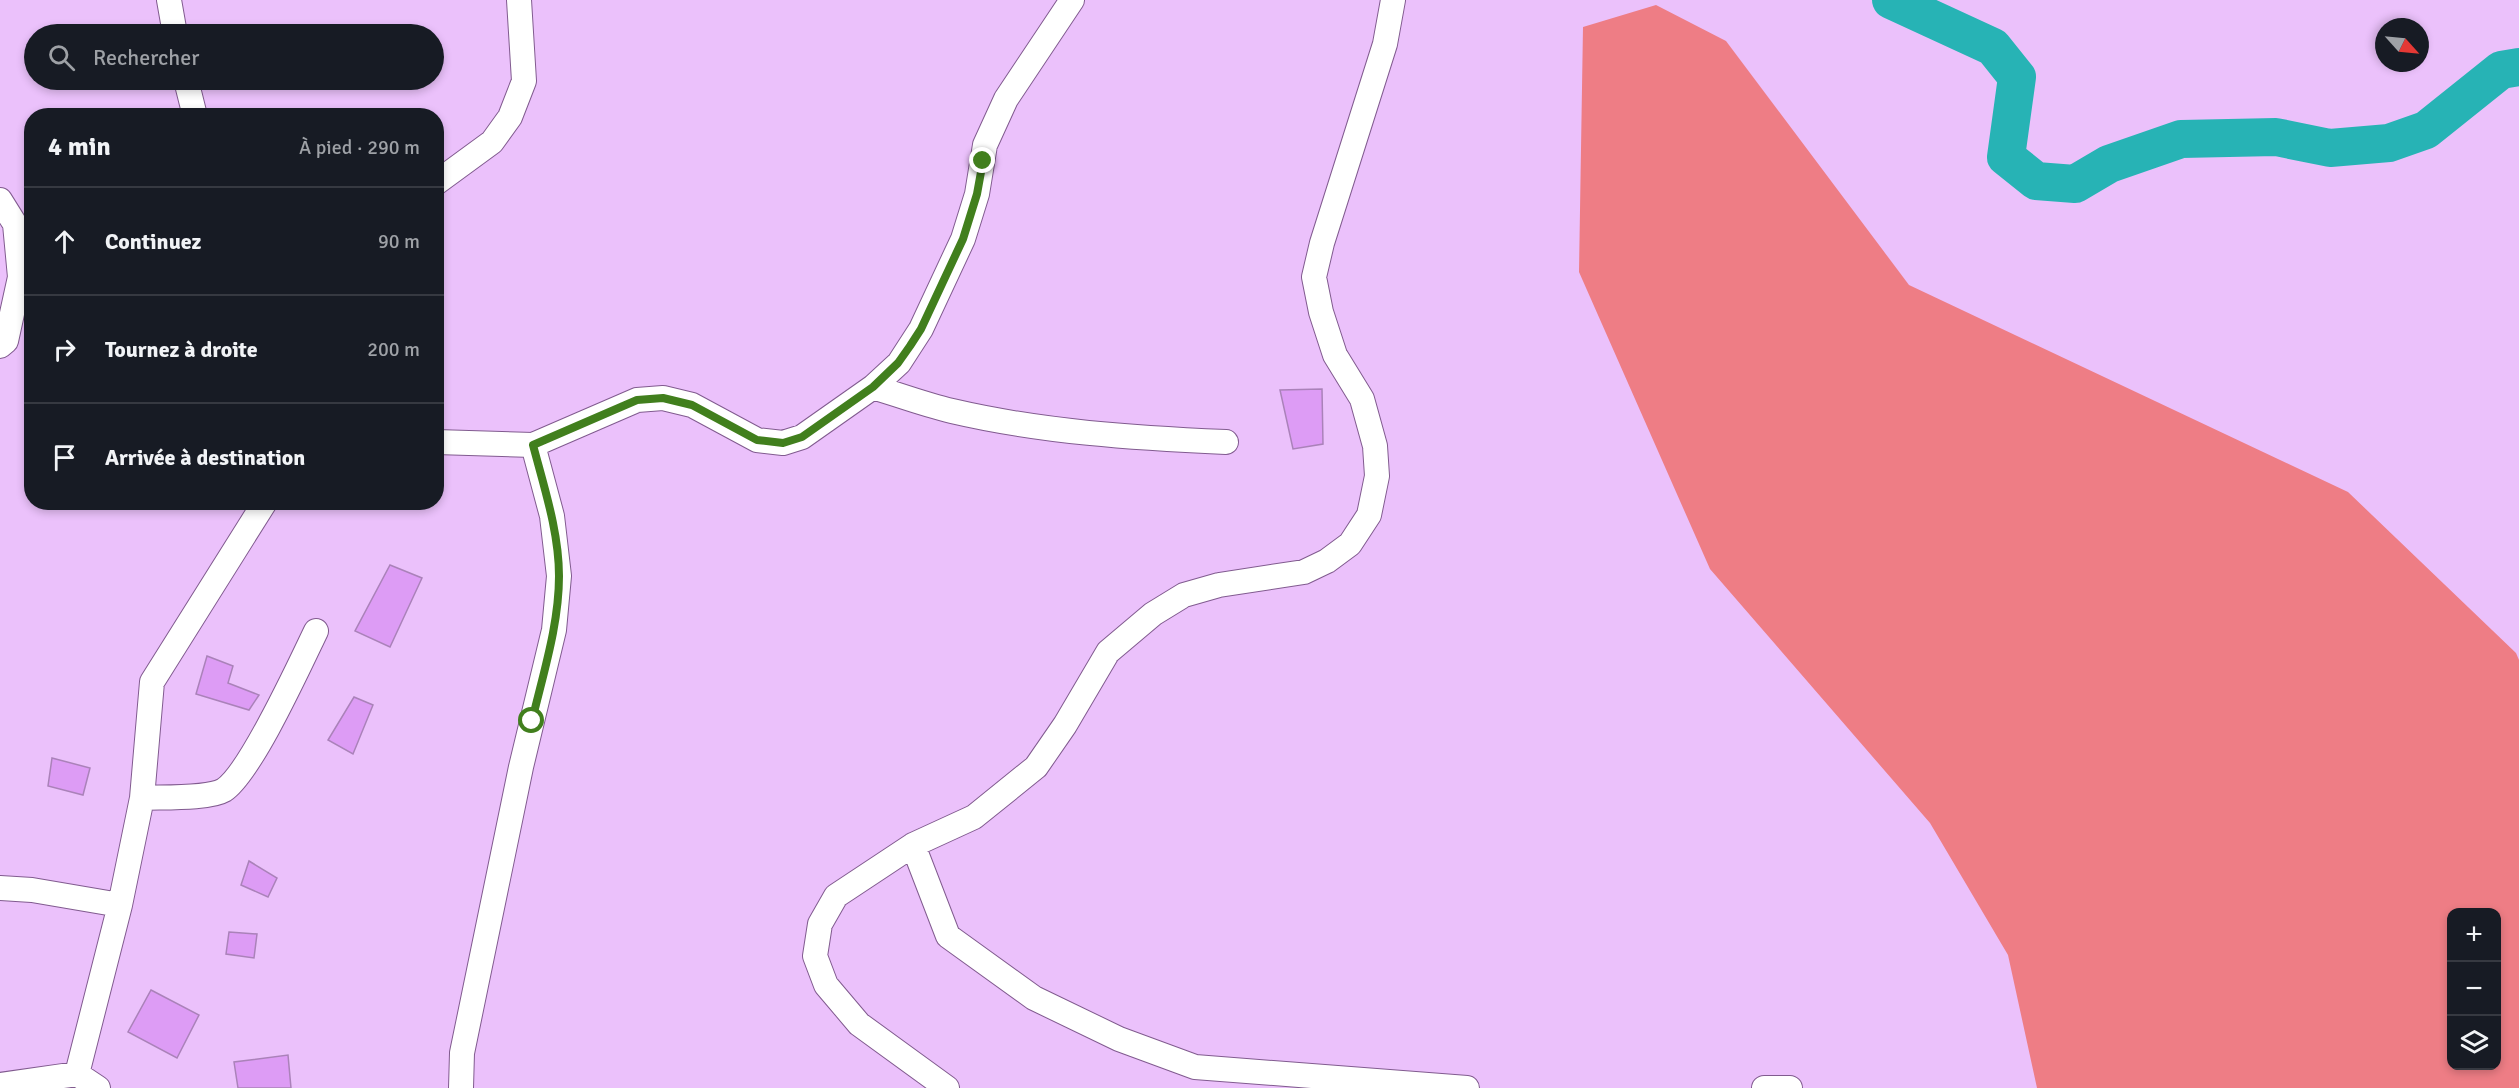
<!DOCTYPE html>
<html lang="fr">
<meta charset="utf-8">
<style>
body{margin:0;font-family:Signika,sans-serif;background:#20242c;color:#f1f3f6}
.controls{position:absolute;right:18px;bottom:18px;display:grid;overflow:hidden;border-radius:12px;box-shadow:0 3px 9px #0003}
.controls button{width:54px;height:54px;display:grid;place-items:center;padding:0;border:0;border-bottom:2px solid #363941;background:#171b24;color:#f1f3f6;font:30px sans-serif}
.compass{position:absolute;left:2375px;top:18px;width:54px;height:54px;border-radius:50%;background:#171b24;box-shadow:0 3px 9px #0003;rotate:117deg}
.stop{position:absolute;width:18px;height:18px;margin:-14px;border:4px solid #417f1d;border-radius:50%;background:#fff}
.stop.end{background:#417f1d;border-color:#fff;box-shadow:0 2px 6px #0008}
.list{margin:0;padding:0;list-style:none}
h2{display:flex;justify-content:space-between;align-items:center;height:78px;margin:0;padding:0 24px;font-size:26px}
h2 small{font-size:20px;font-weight:400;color:#9ea1a6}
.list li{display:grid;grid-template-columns:39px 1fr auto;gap:18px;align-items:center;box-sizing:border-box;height:108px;padding:0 24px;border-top:2px solid #363941}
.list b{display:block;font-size:22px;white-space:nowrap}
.list em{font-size:20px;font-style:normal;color:#9ea1a6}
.icon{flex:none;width:33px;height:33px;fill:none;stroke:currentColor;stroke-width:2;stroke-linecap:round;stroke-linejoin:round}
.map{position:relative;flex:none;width:2519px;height:1088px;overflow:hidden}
.search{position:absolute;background:#171b24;box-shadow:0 3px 9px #0003;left:24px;top:24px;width:420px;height:66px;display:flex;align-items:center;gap:15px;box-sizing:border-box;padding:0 21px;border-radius:33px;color:#9ea1a6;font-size:22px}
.panel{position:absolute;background:#171b24;box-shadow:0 3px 9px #0003;left:24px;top:108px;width:420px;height:402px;border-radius:24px}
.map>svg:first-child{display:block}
.forest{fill:#ee7d85;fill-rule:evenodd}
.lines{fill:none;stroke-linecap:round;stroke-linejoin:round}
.river{stroke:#27b3b5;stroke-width:38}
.building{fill:#dd9cf5;stroke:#aa82b9;stroke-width:1.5}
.minor-casing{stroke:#815b8f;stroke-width:26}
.minor{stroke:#fff;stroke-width:24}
.route{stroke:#417f1d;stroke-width:8}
</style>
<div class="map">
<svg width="2519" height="1088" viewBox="0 0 2519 1088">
<rect width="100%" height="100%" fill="#ebc1fb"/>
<path class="forest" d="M1656,5l70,36 183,244 439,207 168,161 3,7v428h-482l-29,-133 -78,-132 -220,-254 -131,-297 4,-245zM2452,912h44v154h-44z"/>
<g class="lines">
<path class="river" d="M1891,0l102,47 24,30 -11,80 30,24 39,3 34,-20 72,-25 95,-2 54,11 59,-5 37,-13 75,-60 18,-3"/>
</g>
<path class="building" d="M1322,389l1,55 -30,5 -13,-59z
M436,458l5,2 -5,13z
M390,565l32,13 -32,69 -35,-16z
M207,656l26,10 -5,17 31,12 -10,15 -53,-16z
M354,697l19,8 -20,49 -25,-14z
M52,758l38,10 -7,27 -35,-9z
M249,861l28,17 -9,19 -27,-12z
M229,932l28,2 -3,24 -28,-4z
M151,990l48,25 -22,43 -49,-26z
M288,1055l3,33h-53l-4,-26z"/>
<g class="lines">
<defs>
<path id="minor" d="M169,0l6,34
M186,80l9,36
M436,183l56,-41 18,-25 14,-36 -5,-81
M0,200l15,24 5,53 -14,64 -6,5
M873,387c26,8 53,18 79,24 90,21 182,27 274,31
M436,442l97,3 104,-45 26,-2 29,7 65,35 26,3 19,-6 71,-50 26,-24 22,-34 42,-90 14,-45 8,-49 21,-46 66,-99
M142,798c20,-1 67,1 82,-8 27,-18 76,-126 92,-159
M913,845l35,91 86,62 85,41 76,28 272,21
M0,888l32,2 88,15
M77,1074l43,-169 22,-107 10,-116 113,-180
M0,1085l77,-11 21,14
M461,1088l1,-35 59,-286 33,-137 5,-54 -7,-60 -19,-71
M947,1088l-88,-64 -33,-39 -11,-29 5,-32 16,-28 77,-51 61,-28 62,-50 29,-42 43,-73 45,-38 31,-19 35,-10 85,-13 23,-11 23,-17 19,-29 8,-39 -2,-30 -13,-47 -27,-44 -14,-43 -7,-35 8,-34 63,-199 8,-44
M1764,1088h26"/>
</defs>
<use href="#minor" class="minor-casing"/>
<use href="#minor" class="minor"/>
</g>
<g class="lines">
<path class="route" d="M532,721c11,-47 27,-96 27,-145 0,-44 -15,-89 -26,-131l104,-45 26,-2 29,7 65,35 26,3 19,-6 71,-50 25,-24 12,-17 11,-17 42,-90 14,-45 6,-33"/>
</g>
</svg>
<div class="controls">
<button>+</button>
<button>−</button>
<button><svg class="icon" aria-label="layers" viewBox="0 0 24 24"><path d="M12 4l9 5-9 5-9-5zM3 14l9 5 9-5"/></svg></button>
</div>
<svg class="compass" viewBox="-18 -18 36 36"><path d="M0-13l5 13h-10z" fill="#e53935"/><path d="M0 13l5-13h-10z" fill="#9ea1a6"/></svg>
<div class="stop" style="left:532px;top:721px"></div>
<div class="stop end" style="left:983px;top:161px"></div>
<div class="search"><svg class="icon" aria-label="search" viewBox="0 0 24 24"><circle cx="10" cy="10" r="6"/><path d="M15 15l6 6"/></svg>Rechercher</div>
<section class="panel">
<h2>4 min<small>À pied · 290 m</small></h2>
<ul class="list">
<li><svg class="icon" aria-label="ahead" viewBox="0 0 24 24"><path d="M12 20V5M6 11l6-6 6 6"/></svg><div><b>Continuez</b></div><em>90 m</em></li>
<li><svg class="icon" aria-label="right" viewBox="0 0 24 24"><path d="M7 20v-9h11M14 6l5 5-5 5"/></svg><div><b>Tournez à droite</b></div><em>200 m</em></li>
<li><svg class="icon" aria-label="arrive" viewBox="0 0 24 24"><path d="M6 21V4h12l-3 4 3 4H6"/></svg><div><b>Arrivée à destination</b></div></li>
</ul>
</section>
</div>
